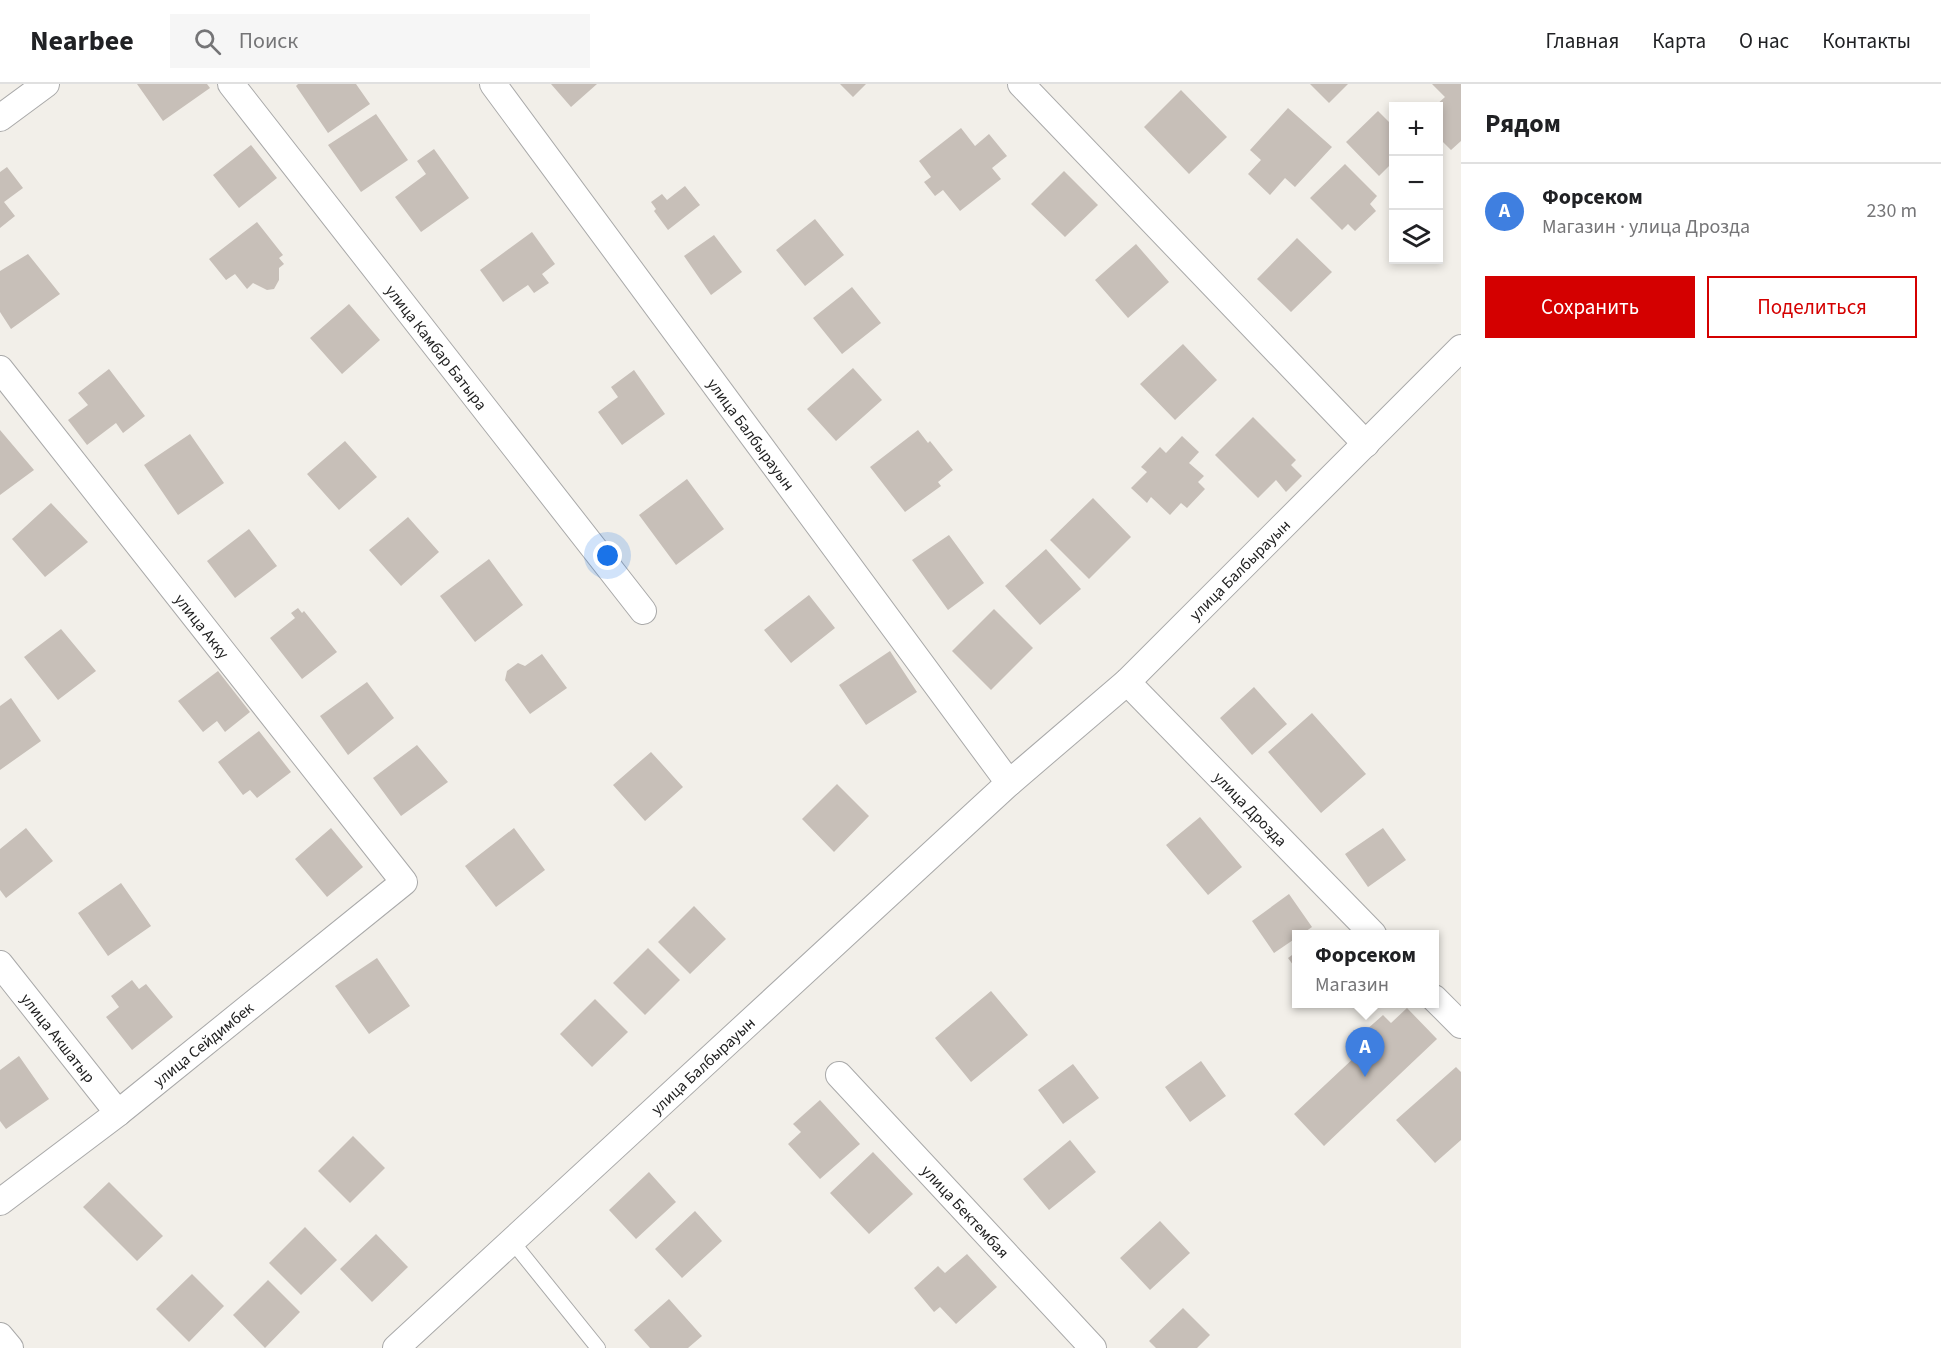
<!DOCTYPE html>
<html lang="ru">
<meta charset="utf-8">
<style>
body{margin:0;font-family:"Source Sans 3",sans-serif;background:#f6f6f6;color:#202124}
.controls{position:absolute;right:18px;top:18px;display:grid;overflow:hidden;border-radius:0px;box-shadow:0 3px 9px #0003}
.controls button{width:54px;height:54px;display:grid;place-items:center;padding:0;border:0;border-bottom:2px solid #e0e0e0;background:#fff;color:#202124;font:30px sans-serif}
.you{position:absolute;left:608px;top:472px;width:21px;height:21px;margin:-15px;border:4px solid #fff;border-radius:50%;background:#1a73e8;box-shadow:0 0 0 9px #1a73e833}
.badge{display:grid;place-items:center;width:39px;height:39px;border-radius:50%;background:#d40000;color:#fff;font-size:20px;font-weight:700}
.pin{position:absolute;translate:-50% -50px;filter:drop-shadow(0 2px 3px #0008)}
.pin::after{content:'';position:absolute;top:32px;width:21px;height:18px;background:inherit;clip-path:polygon(0 0,100% 0,50% 100%)}
.popup{position:absolute;left:1292px;top:846px;width:147px;height:78px;box-sizing:border-box;display:grid;place-content:center;border-radius:0px;background:#fff;filter:drop-shadow(0 2px 4px #0005);font-size:20px;white-space:nowrap;color:#757577}
.popup b{font-size:22px;color:#202124}
.popup::after{content:'';position:absolute;left:50%;top:100%;margin-left:-12px;border:12px solid transparent;border-top-color:#fff}
.list{margin:0;padding:0;list-style:none}
h2{display:flex;justify-content:space-between;align-items:center;height:78px;margin:0;padding:0 24px;font-size:26px}
h2 small{font-size:20px;font-weight:400;color:#757577}
.list li{display:grid;grid-template-columns:39px 1fr auto;gap:18px;align-items:center;box-sizing:border-box;height:96px;padding:0 24px;border-top:2px solid #e0e0e0}
.list b{display:block;font-size:22px;white-space:nowrap}
.list p{margin:0;font-size:20px;white-space:nowrap;color:#757577}
.list em{font-size:20px;font-style:normal;color:#757577}
.actions{display:flex;gap:12px;padding:18px 24px}
.actions a{flex:1;padding:14px 0;border:2px solid #d40000;border-radius:0px;text-align:center;font-size:21px;color:#d40000}
.actions .main{background:#d40000;color:#fff}
.icon{flex:none;width:33px;height:33px;fill:none;stroke:currentColor;stroke-width:2;stroke-linecap:round;stroke-linejoin:round}
.map{position:relative;flex:none;width:1461px;height:1264px;overflow:hidden}
header{display:flex;align-items:center;gap:36px;box-sizing:border-box;height:84px;padding:0 30px;background:#fff;border-bottom:2px solid #e0e0e0}
header strong{font-size:28px}
nav{display:flex;gap:33px;margin-inline-start:auto;font-size:21px}
.search{width:420px;height:54px;background:#f6f6f6;display:flex;align-items:center;gap:15px;box-sizing:border-box;padding:0 21px;border-radius:0px;color:#757577;font-size:22px}
main{display:flex}
aside{flex:1;background:#fff}
.map>svg:first-child{display:block}
.building{fill:#c7bfb8}
.lines{fill:none;stroke-linecap:round;stroke-linejoin:round}
.service-casing{stroke:#a9a9a9;stroke-width:16}
.minor-casing{stroke:#a9a9a9;stroke-width:28}
.service{stroke:#fff;stroke-width:14}
.minor{stroke:#fff;stroke-width:26}
.labels{text-anchor:middle;stroke-width:4.5;stroke-linejoin:round;paint-order:stroke}
.street-label{font-size:16px;fill:#222;stroke:#fff}
</style>
<header>
<strong>Nearbee</strong>
<div class="search"><svg class="icon" aria-label="search" viewBox="0 0 24 24"><circle cx="10" cy="10" r="6"/><path d="M15 15l6 6"/></svg>Поиск</div>
<nav><a>Главная</a><a>Карта</a><a>О нас</a><a>Контакты</a></nav>
</header>
<main>
<div class="map">
<svg width="1461" height="1264" viewBox="0 0 1461 1264">
<rect width="100%" height="100%" fill="#f2efe9"/>
<path class="building" d="M137,0h70l3,4 -47,33z
M298,0h58l14,20 -42,29 -32,-47z
M551,0h46l-26,23z
M840,0h26l-13,13z
M1310,0h38l-19,19z
M1432,0h29v57l-10,9 -13,-13v-31h-3l10,-9z
M1181,6l46,47 -38,37 -45,-47z
M1288,24l44,39 -37,40 -10,-9 -15,17 -22,-21 13,-14 -11,-10z
M1378,27l16,16v34l-15,15 -33,-34z
M376,30l32,46 -47,32 -33,-47z
M961,44l14,18 14,-12 18,22 -15,12 9,11 -41,32 -17,-21 -8,6 -11,-14 7,-5 -12,-16z
M251,61l26,33 -38,30 -26,-33z
M434,65l35,49 -48,34 -26,-35 31,-23 -9,-13z
M1345,80l32,32 -7,8 6,7 -21,20 -7,-7 -6,6 -32,-32z
M7,83l16,21 -19,14 11,14 -15,12v-56z
M1064,87l34,34 -33,32 -34,-33z
M685,102l15,19 -32,25 -14,-19 2,-2 -5,-7 11,-8 5,6z
M815,135l29,36 -39,31 -29,-36z
M257,138l26,33 -4,3 5,6 -5,4v12l-5,9 -7,1 -14,-7 -6,6 -12,-15 -9,6 -17,-21z
M532,148l23,32 -13,10 7,9 -15,10 -6,-8 -25,17 -23,-32z
M714,151l28,37 -31,23 -27,-39z
M1297,154l35,34 -41,40 -34,-33z
M1136,160l33,38 -41,36 -33,-38z
M28,170l32,40 -49,35 -11,-17v-41z
M852,203l29,36 -39,31 -29,-36z
M349,220l31,36 -38,34 -32,-36z
M1183,260l34,36 -42,40 -35,-36z
M853,284l29,32 -46,41 -29,-32z
M109,285l36,47 -22,17 -7,-10 -29,22 -19,-25 20,-15 -10,-12z
M634,286l31,44 -43,31 -24,-33 20,-15 -7,-10z
M1253,333l43,43 -5,5 11,11 -16,16 -10,-12 -18,18 -43,-43z
M0,346l34,40 -34,25z
M918,346l10,13 2,-2 23,29 -15,12 3,4 -36,26 -35,-45z
M190,350l34,49 -46,32 -34,-50z
M1182,352l17,16 -10,11 15,13 -6,6 7,7 -18,19 -6,-5 -11,12 -19,-18 -4,6 -16,-15 16,-16 -6,-5 19,-20 6,6z
M345,357l32,36 -38,33 -32,-36z
M687,395l37,50 -48,36 -37,-50z
M1093,414l38,39 -42,42 -39,-39z
M51,419l37,39 -43,35 -33,-38z
M408,433l31,35 -38,34 -32,-36z
M249,445l28,37 -42,32 -28,-37z
M949,451l35,48 -36,27 -36,-50z
M1046,465l35,40 -41,36 -35,-39z
M489,475l34,46 -48,37 -35,-46z
M809,511l26,33 -44,35 -27,-33z
M298,524l4,5 2,-2 33,41 -35,27 -32,-41 25,-20 -4,-5z
M994,525l39,39 -42,42 -39,-39z
M61,545l35,42 -38,29 -34,-43z
M890,567l27,41 -51,33 -27,-40z
M542,570l25,34 -37,26 -25,-34 2,-9 11,-8 7,3z
M218,587l32,41 -25,20 -8,-11 -14,11 -25,-31z
M367,598l27,36 -46,37 -28,-39z
M1254,603l33,37 -35,31 -32,-37z
M11,614l30,43 -41,29v-64z
M1312,629l54,61 -45,39 -53,-61z
M259,647l32,41 -34,26 -7,-8 -7,5 -25,-33z
M417,661l31,37 -47,34 -28,-38z
M651,668l32,35 -38,34 -32,-36z
M837,700l32,32 -35,36 -32,-33z
M1200,733l42,50 -34,28 -42,-50z
M26,744l27,33 -47,37 -6,-8v-41z
M331,744l32,39 -36,30 -32,-38z
M514,744l31,42 -49,37 -31,-41z
M1383,744l23,32 -38,27 -23,-33z
M121,799l30,43 -43,30 -30,-43z
M1289,810l23,33 -10,7h-6v4l-22,15 -22,-32z
M694,822l32,33 -36,35 -32,-32z
M648,864l32,32 -35,35 -32,-32z
M1296,868v17l-8,-11z
M377,874l33,48 -41,28 -34,-48z
M132,896l7,9 7,-5 27,33 -41,33 -26,-33 13,-10 -8,-11z
M991,907l37,44 -57,47 -36,-44z
M595,915l33,33 -36,35 -32,-33z
M1407,924l30,31 -113,107 -30,-32 79,-74 -8,-9 18,-16 8,8z
M19,972l30,43 -43,30 -6,-8v-51z
M1201,977l25,35 -36,26 -25,-35z
M1073,980l26,34 -36,26 -25,-34z
M1456,983l5,5v68l-26,23 -39,-43z
M820,1016l40,44 -40,35 -32,-35 13,-12 -8,-8z
M353,1052l32,32 -35,35 -32,-32z
M1070,1056l26,32 -47,38 -26,-31z
M873,1068l40,42 -44,40 -39,-41z
M649,1088l27,30 -40,37 -27,-29z
M109,1098l54,54 -26,25 -54,-54z
M695,1127l27,30 -40,37 -27,-29z
M1160,1137l30,32 -40,37 -30,-32z
M305,1143l32,33 -36,35 -32,-32z
M376,1150l32,33 -36,35 -32,-33z
M967,1170l30,33 -41,37 -16,-17 -6,5 -20,-24 24,-22 7,7z
M192,1190l32,32 -35,36 -33,-33z
M268,1196l32,32 -35,36 -32,-33z
M669,1215l33,37 -14,12h-38l-16,-18z
M1183,1224l27,27 -13,13h-41l-7,-7z"/>
<g class="lines">
<defs>
<path id="service" d="M511,1156l87,108"/>
<g id="minor">
<path id="s1" d="M231,0l412,527"/>
<path id="s2" d="M493,0l516,699"/>
<path d="M1021,0l345,360"/>
<path d="M0,34l46,-34"/>
<path id="s3" d="M0,285l404,513 -286,231 -118,89"/>
<path id="s4" d="M1127,598l246,252"/>
<path id="s5" d="M0,880l118,149"/>
<path d="M1434,914l27,27"/>
<path id="s6" d="M839,991l254,273"/>
<path d="M0,1252l10,12"/>
<path id="s7" d="M396,1264l613,-565 118,-101 334,-334"/>
</g>
</defs>
<use href="#service" class="service-casing"/>
<use href="#minor" class="minor-casing"/>
<use href="#service" class="service"/>
<use href="#minor" class="minor"/>
</g>
<g class="labels">
<g class="street-label">
<text dy="6" stroke="none"><textPath href="#s1" startOffset="334">улица Камбар Батыра</textPath></text>
<text dy="6" stroke="none"><textPath href="#s2" startOffset="435">улица Балбырауын</textPath></text>
<text dy="6" stroke="none"><textPath href="#s7" startOffset="1148">улица Балбырауын</textPath></text>
<text dy="6" stroke="none"><textPath href="#s3" startOffset="327">улица Акку</textPath></text>
<text dy="6" stroke="none"><textPath href="#s4" startOffset="177">улица Дрозда</textPath></text>
<text dy="6" stroke="none"><textPath href="#s5" startOffset="94">улица Акшатыр</textPath></text>
<text transform="translate(203 960) rotate(-39)" y="6">улица Сейдимбек</text>
<text dy="6" stroke="none"><textPath href="#s7" startOffset="417">улица Балбырауын</textPath></text>
<text dy="6" stroke="none"><textPath href="#s6" startOffset="186">улица Бектембая</textPath></text>
</g>
</g>
</svg>
<div class="controls">
<button>+</button>
<button>−</button>
<button><svg class="icon" aria-label="layers" viewBox="0 0 24 24"><path d="M12 4l9 5-9 5-9-5zM3 14l9 5 9-5"/></svg></button>
</div>
<div class="you"></div>
<div class="pin badge" style="left:1365px;top:993px;background:#3f7fe0">A</div>
<div class="popup"><b>Форсеком</b>Магазин</div>
</div>
<aside>
<h2>Рядом<small></small></h2>
<ul class="list">
<li><span class="badge" style="background:#3f7fe0">A</span><div><b>Форсеком</b><p>Магазин · улица Дрозда</p></div><em>230 m</em></li>
</ul>
<div class="actions"><a class="main">Сохранить</a><a>Поделиться</a></div>
</aside>
</main>
